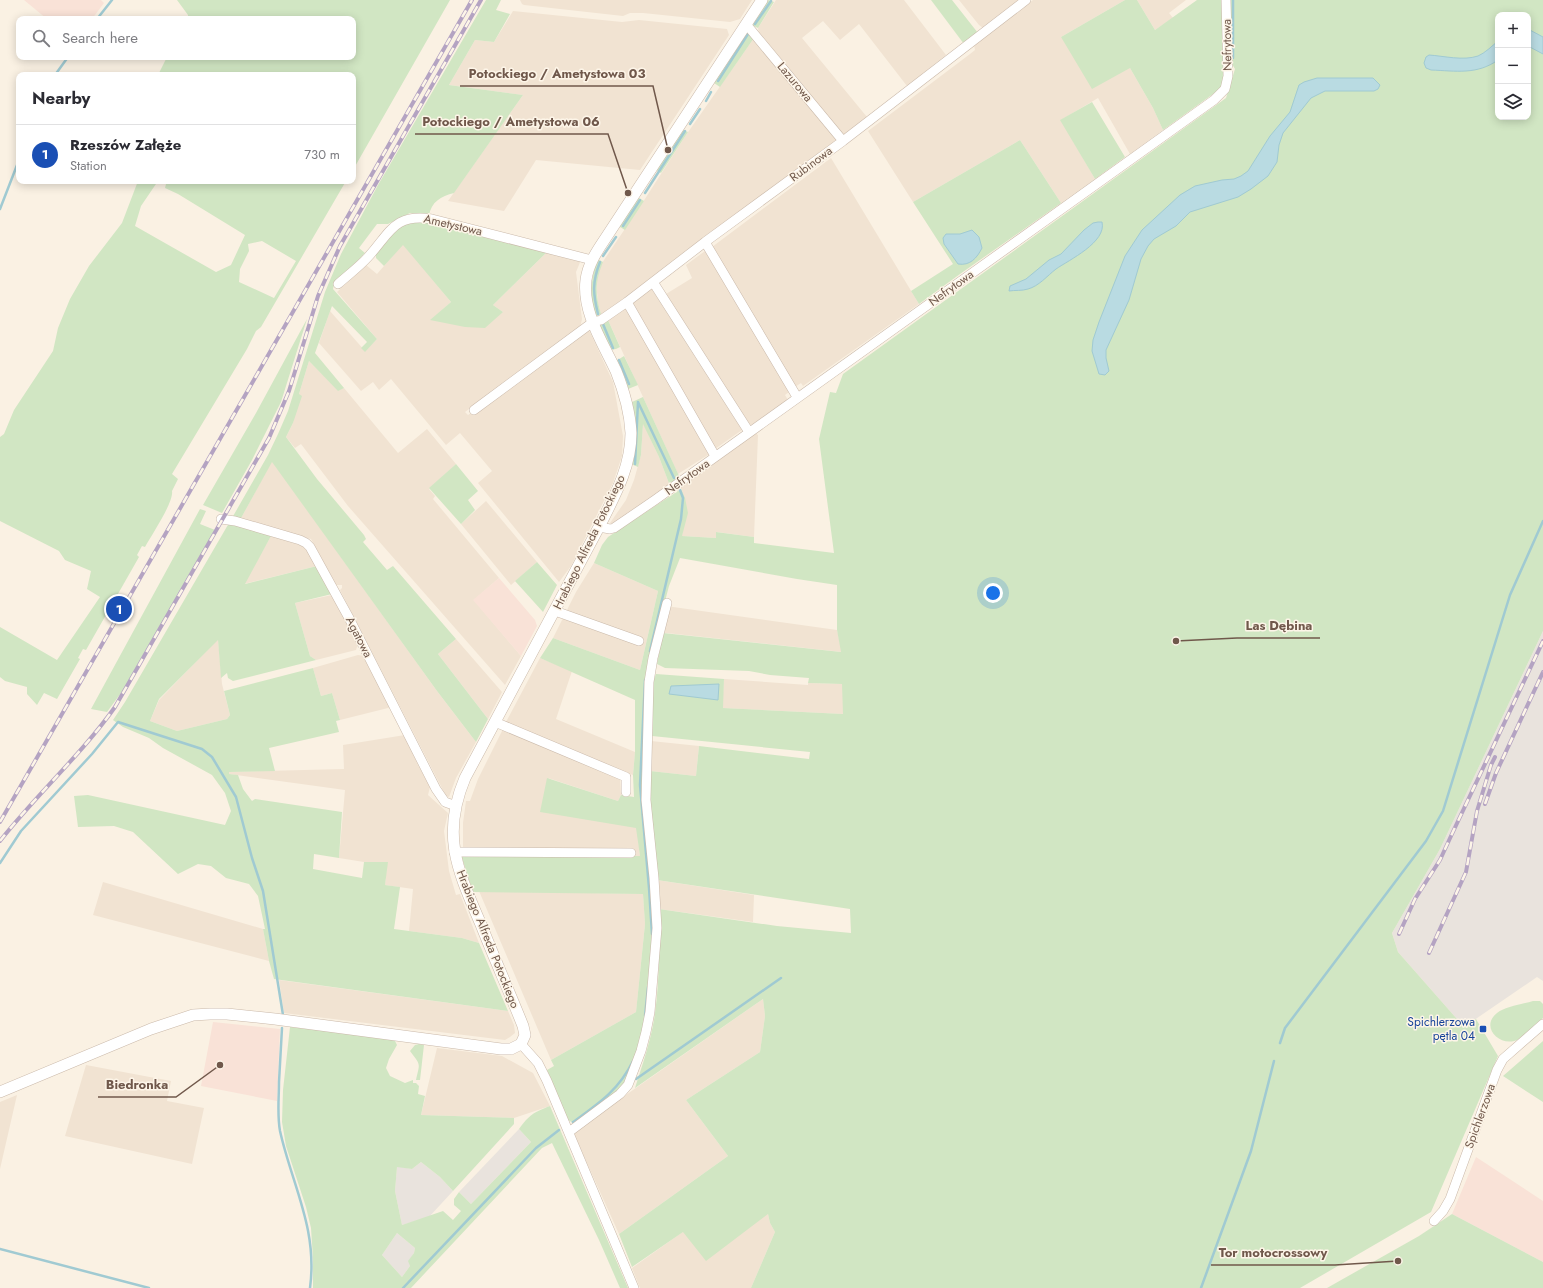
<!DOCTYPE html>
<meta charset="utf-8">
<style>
body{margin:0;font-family:Jost,sans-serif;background:#f7f7f7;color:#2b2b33}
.controls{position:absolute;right:12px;top:12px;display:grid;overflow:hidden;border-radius:8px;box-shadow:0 2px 10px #0003}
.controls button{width:36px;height:36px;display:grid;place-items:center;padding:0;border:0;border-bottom:1px solid #e1e1e2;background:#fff;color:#2b2b33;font:20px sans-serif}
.you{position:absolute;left:993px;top:593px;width:14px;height:14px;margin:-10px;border:3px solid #fff;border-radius:50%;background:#1a73e8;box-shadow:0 0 0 6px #1a73e833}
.badge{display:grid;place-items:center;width:26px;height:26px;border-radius:50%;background:#da7151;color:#fff;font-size:13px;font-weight:700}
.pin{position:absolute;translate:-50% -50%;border:2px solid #fff;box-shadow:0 1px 4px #0006}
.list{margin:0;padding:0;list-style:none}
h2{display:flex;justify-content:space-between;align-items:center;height:52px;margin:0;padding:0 16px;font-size:17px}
h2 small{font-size:13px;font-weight:400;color:#7c7c81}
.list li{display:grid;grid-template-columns:26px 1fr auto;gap:12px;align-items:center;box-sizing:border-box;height:60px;padding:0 16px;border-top:1px solid #e1e1e2}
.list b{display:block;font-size:15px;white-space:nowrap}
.list p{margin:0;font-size:13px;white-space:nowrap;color:#7c7c81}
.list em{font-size:13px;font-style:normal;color:#7c7c81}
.icon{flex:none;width:22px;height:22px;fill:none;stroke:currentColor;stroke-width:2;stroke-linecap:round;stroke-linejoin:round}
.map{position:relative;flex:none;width:1543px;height:1288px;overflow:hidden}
.search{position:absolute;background:#fff;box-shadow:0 2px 10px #0003;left:16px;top:16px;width:340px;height:44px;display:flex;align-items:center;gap:10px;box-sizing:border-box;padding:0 14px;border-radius:8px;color:#7c7c81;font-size:15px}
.panel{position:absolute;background:#fff;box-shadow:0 2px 10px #0003;left:16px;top:72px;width:340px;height:112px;border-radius:8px}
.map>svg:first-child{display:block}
.residential{fill:#f1e3d2}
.commercial{fill:#f9e2d7}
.industrial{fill:#e9e3dd}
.green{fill:#d1e6c3;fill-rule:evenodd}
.water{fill:#b9dbe2;stroke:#a0cad2}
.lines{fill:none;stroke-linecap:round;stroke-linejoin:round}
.stream{stroke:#a0cad2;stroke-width:2.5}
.minor-casing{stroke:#cab9aa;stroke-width:10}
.tertiary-casing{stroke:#cab9aa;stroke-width:12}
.minor{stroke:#fff;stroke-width:9}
.tertiary{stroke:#fff;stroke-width:11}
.rail-casing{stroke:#b4a3c2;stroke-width:4}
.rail{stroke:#fdf5e8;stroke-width:2.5;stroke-dasharray:8;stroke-linecap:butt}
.transit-dot{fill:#1a4fb4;stroke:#fdf5e8;stroke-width:1.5}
.labels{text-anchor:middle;stroke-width:3;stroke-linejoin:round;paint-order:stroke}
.street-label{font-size:12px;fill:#70584b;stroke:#fdf5e8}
.transit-label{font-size:12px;fill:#164399;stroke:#fdf5e8;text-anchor:end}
.leader{fill:none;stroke:#70584b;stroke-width:1.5}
.callout-dot{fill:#70584b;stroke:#fdf5e8;stroke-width:1.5}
.callout-label{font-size:13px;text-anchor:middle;font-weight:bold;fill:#70584b;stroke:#fdf5e8;stroke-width:3;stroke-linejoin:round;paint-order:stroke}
</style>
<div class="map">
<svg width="1543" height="1288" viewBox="0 0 1543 1288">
<rect width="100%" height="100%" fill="#faf1e3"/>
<path class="residential" d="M520,0h232l-12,19 -10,3 -87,-9h-13l-7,3 -99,-11 -2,-1z
M776,0h128l42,55 -39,31 -48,-62 -19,16 -17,-19 -21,17 65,79 -24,18 -84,-101 -1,-6z
M959,0h62l-38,28 -4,-3z
M1033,0h92l-64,37 69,31 23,40 10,22 -33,24 -32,-56 -37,22 34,59 -34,24 -41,-63 -107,62 -45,-71 102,-77 5,-4 -1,-5z
M1137,0h49l-17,13 4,5 -18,12z
M513,11l109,11 17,-2 88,9 2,6 -89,135 -104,-10 -32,51 -56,-10 75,-106 -74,-10 26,-45 19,2z
M754,38l85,102 -233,174h-5l-3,-11 -2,-22 6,-18 41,-61 43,-67z
M831,158l88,146 -116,82 -2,-3 -6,4 -83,-140z
M403,244l48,58 -20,18 72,-8 -10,-7 54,-53 34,8 -5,12 6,47 -2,9 -115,84 3,3 121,-85 24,52 10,54 -1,20 -9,27 -42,83 -12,16 -81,-99 14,-12 -32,-38 -14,12 -55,-66 -12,11 -6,-8 -12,9 -42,-48 11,-32 35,40 12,-12 -40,-47 29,-27 11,9z
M705,251l84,141 -4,3 3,5 -37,25 -4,-3 -81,-128 26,-16 -6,-13z
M651,288l91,142 -27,19 -84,-146z
M626,307l85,146 -33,21 -70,-154z
M309,361l29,29 6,-2 54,65 29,-24 29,35 -27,25 6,7 -2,3 66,79 -25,22 47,56 -16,29 -157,-179 -47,-62 -6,4 -9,-11 7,-14 6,-29z
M643,423l16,34 11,29 -56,38 -4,-1 16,-23 8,-20 7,-25z
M754,432l4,3 -4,102 -37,-5 -1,6 -34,-2 3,-33 -5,-18z
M272,461l165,230 39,51 -20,36 -7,19 -3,-1 -106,-206 2,-2v-3h-6l-25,-46 -71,-19z
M486,501l51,61 -26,23 -50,-61z
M271,536l35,11 11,19 -73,18z
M594,563l64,28 -18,79 -87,-32 23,-46z
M332,595l26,49 -2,6 -40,10 -6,-4 -15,-53z
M666,606l171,24 5,22 -185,-20z
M218,639l4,45 8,31 -3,4 -50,12 -27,-10 9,-21z
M456,639l46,53 -14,27 -50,-65z
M358,655l7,1 27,51 -52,13 -8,-27 -11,3 -8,-28z
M540,658l32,13 -16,48 79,33 -2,23 -127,-53z
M724,679l84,6v-2l35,1v30l-121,-6z
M503,729l117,47 1,19 -3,6 -70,-23 89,50 3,28 -101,-2 -76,-6v-25l3,-22h4l8,-22z
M405,735l12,28 13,24 -2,8 20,18 -4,18 5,40 7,24 4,-1 19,49 -17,-5 -53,-7 4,-42 -28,-4 2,-23h-23l-25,-4 6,-68 -116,-16v-2l115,-3 -1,-24z
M651,741l48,5 -3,30 -46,-5z
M657,880l97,15 -1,27 -94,-13z
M103,882l160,47 6,32 -176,-46z
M479,891l164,3 2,30 -9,88 -85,48z
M279,980l229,31 6,14 1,8 -5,4 -5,3 -221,-27z
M763,999l2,17 -5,36 -74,48 42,56 -109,78 -46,-102z
M437,1048l65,8 31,17 17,33 -36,12 -93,-3z
M86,1065l85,16 -4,20 37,7 -12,56 -127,-28z
M17,1095l-17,74v-67z
M768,1214l2,9 5,9 -24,56h-111l-8,-20 52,-37z"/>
<path class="commercial" d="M24,0h77l3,3 -12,16h-45z
M499,578l36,42 2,6 -16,30 -48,-56z
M213,1022l67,7 -3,72 -76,-15z
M1476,1157l67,44v61l-91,-48z"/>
<path class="industrial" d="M1543,631v350l-6,-4 -73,50 -66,-75 -6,-19 48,-84z
M519,1129l12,13 -60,62 -12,-12z
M421,1162l19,15 13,14 -24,26 -27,8 -7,-34 2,-25 15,3z
M397,1233l18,15 -1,5 -5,8 1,5 -8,11 -20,-22z"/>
<path class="green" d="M177,0h273l-97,170v-95h-195l8,-16 2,-2h185v-38h-165v-4z
M486,0h15l-5,10 14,4 -16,28 -19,-2 -26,45 74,10 -69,98c-13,3 -23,9 -25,23l-19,-3 -22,11h-11l-18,24 6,5 -31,32 -1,4 44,50 -12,13 -4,-4 6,-6 -35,-36 -17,47 29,35 -6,3 -29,-30 -10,33 3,2 -9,27 -7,14 31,42 47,56 2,4 -3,3 24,28 6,-4 63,73 -18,15 50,65 -12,23 -39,-51 -165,-229 -32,58 -8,-2 36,-63 10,-21 10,-23 37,-119 16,-38 37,-69z
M768,0l6,2 -16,26 -6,-3v-2z
M931,0h21l26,33 -14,11z
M1125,0h12l18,30 42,-30h25l2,77 -4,12 -57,41 -10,-22 -23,-40 -38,21 -31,-52z
M1229,0h314v631l-103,218 -48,84 6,19 66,75 12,-8 22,37 -67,156 -131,76h-549l24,-56 -5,-9 -2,-9 -62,47 -23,-29 -51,35 -13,-33 109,-78 -42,-56 74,-48 5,-36 -2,-17 -128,89c7,-22 15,-45 19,-68 6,-37 5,-74 5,-111l118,17 74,7 -1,-24 -193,-29 -7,-75v-34l46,5 3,-30 110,13 1,-7 -158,-16v-52l4,-10 68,5 -1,29 120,6 -1,-30 -34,-1 1,-5 -39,-3 -21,-4 -84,-3 -8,-4 6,-31 178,19 -4,-22v-45l-40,-6 -117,-21 -11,28 -5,19 -10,42 -8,44 -1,60 -2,25v19l11,109v32l-8,84 -10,39 -7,19 -9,13 -45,33 -7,-4 -21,-50 7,-4 -3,-6 85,-48 9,-88 -2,-30 -170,-2 -12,-37 179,1 -4,-28 -96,-16 7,-34 71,23 3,-6 13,2 -1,-22 2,-23v-52l-95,-42 13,-20 87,32 18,-79 -64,-28 8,-18 6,-8 73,-48 4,9 3,15 -6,23 34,2v-6l38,5v6l80,10 -15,-114 11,-47 6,1 7,-19 383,-276 9,-29 -3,-5zM1498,15h30v102h-30z
M746,32l6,2 2,4 -34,49 -6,-4 1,-2z
M1092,102l33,55 -30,22 -35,-59z
M683,130l5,2 -27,41 -5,-3 25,-39z
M1020,140l41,63 -101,71 -41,30 -8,-13 42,-27 -40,-62z
M138,181h208l-85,146 -5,4 -9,18 -75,125 6,5 -6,12c2,11 -21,45 -27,56l-3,-1 -5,9 2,2 -53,93 -3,-1 -5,9 2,1 -23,40 -13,-6 -7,12 -10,-11v-7l-22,-6 -5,-4v-50l57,33 43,-63 -13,-8 4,-18 -26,-11 -6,-9 -59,-30v-84l4,-3 10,-24 39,-59 5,-23 12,-29 19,-33 33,-43zM158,181l8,3 -1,4 13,6 67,41 -14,30 -15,7 -81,-46 6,-20zM262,241l34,20 -22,37 -35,-16 1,-13 9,-18 -1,-7z
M639,198l5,3 -19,29 -5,-3 -1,-3 18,-25z
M413,220l17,1 117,31 -54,53 10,7 -18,16 -20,-1 -35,-7 21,-18 -48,-57 -19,21 -8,-8v-7l21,-25z
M599,260l4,2c-8,20 -8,32 -2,52l-4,2c-11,-12 -4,-40 -1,-55z
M307,319l-26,83 -29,58 -30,53 -19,-8 53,-92z
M608,320l12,27 -4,2 -6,1 -10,-24z
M624,356l14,29 -10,4 -12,-28z
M643,397l37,81 -10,8 -11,-29 -16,-33 -2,31 -3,12 -7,-3 4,-35 -3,-27z
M456,464l22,27 -10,9 7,10 -14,14 -32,-36z
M200,509l6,2 -6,13 15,6 -91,159 -17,23 -16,-3z
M229,523l42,13 -26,48 72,-18 15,28 -37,9 15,53 6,4 -83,21 -5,-3 -1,-5 -6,5 -3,-38 -59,59 -9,22 27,10 50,-12 3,-4 -6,-24 89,-23 8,28 11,-3 8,27 -4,1 3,11 -70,16 6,23 -46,1v2l9,1 5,14 9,12 3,-2 87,13 -3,46 -25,-4 -1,15 49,9 2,-16h24l-3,23 15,2 -6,42 68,9 17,5 29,68 -234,-32 -5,-18 -6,-32h2l-7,-33 -9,-12 -23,-6 -15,-12 -13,-2 -20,10 -45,-42 -19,-6 -36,1 -4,-31 14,-1 137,30 6,-14 -6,-18 -13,-18 -49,-27 -14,-10 -26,-11 -10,-7 12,-18z
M537,562l20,23 -14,27 -28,-31z
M1533,1001h7l3,3v14c-7,7 -15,16 -24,21 -18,10 -40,-12 -22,-26 7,-6 26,-9 36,-12z
M290,1027l98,11 7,3 2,4 -8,14 -3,9 4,8 15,7 8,-3v3h3l3,3 -1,8 7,2 -4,19 93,3v6l-61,67 -13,-14 -19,-15 -9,7 -15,-2 -2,24 7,34 41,-14 10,9 8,-9 -7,-6v-6l5,-7 12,12 60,-62 -12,-13c10,-14 15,-17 31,-23l78,182h-8l-21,-48 -47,-97 -10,5 -131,140h-98v-29l-2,-31 -5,-21 -20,-61 -4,-24 1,-32zM397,1233l18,15 -1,5 -6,8 2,5 -8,11 -20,-22z
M1543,1041v61l-40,-26z
M419,1044l5,1 -4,35h-4c4,-18 5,-14 -6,-29l5,-6z
M1452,1214l91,48v26h-216l92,-52z"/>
<path class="water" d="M1528,29l15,8v17l-15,-8z
M1498,41v19c-21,15 -42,11 -67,10l-5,-2 -2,-5 2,-6 3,-2c15,1 34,6 49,1 7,-3 14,-10 20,-15z
M1317,78h56l7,7 -2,4 -4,2h-49l-14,7 -28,35 -4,12 -2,17 -9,14 -17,13 -13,8 -48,15 -14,14 -22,13 -6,7 -7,13 -12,41 -23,50v8l3,13 -4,4 -6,-1 -7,-23 1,-11 6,-18 26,-66 17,-26 38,-35 15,-9 27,-6 12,-1 7,-3 7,-5 22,-35 20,-24 9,-27 5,-3z
M1098,222h4c5,20 -33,38 -46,47 -9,7 -17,17 -28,20 -6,2 -13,1 -19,2l1,-5 16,-7 23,-19 12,-6 23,-24 9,-7z
M972,230l7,7 3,11c-5,10 -12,18 -24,16l-14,-20 -1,-6 3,-4h14z
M719,684l-1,16 -49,-6 2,-8z"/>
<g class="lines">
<path class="stream" d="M1233,0v58
M97,19l15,-19
M755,24l16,-23
M55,75l13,-18
M718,81l30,-47
M706,101l5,-9
M690,124l10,-15
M645,193l40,-62
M0,209l19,-49
M623,226l17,-26
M603,256l13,-19
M598,314c-5,-20 -6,-32 2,-52
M603,324l10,24
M619,360l10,24
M638,402l36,76
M635,464l3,-62
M650,651l31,-132 2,-21 -3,-8
M645,680l-5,105 9,103 3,46
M0,863l21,-32 71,-77 26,-32 84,27 10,8 24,40 16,61 11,33 20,124
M645,1016l3,-29
M282,1028c-1,18 -2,36 -3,54 0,16 -2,33 1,49 12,54 38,98 30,157
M1280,1043l5,-15 141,-187 17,-30 67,-216 33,-74
M636,1079l145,-101
M573,1122c25,-18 46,-32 60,-61
M0,1249l149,39
M403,1288l133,-140 23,-18
M1201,1288l50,-137 23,-90"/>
<defs>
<path id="minor" d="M746,24l97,117
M705,242l92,155
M653,282l96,150
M338,284c10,-9 21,-17 30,-27 22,-24 26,-44 64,-38l160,41
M627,302l88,154
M474,410l119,-88 8,-2 26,-18 78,-60 138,-101 183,-141
M221,519l14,2 65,19 6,3 4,4 39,71 87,171 9,13 11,4
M599,527l11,2 4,-1 41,-28 559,-400 11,-11 3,-13 -2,-76
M555,611l84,30
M495,722l131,55v15
M454,852l177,1
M521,1044l17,19 9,18 87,207
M569,1132l51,-38 8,-9 13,-34 5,-19 4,-20 7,-84 -3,-50 -8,-78 3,-118 4,-24 14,-55
M1434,1221l9,-10 7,-12 47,-129 6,-11 40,-35"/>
<path id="tertiary" d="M0,1092l151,-63 42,-14 17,-1h17l48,5 226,30h10l10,-5 4,-9 -2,-9c-13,-33 -28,-66 -41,-99 -23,-54 -42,-90 -17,-149l134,-251c15,-30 32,-59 32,-94 -1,-21 -7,-42 -15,-62 -13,-28 -34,-59 -30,-91 2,-16 11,-29 19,-41l157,-239"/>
</defs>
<use href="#minor" class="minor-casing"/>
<use href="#tertiary" class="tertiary-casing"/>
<use href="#minor" class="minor"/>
<use href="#tertiary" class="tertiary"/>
<defs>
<path id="rail" d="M1485,804l11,-31 47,-101
M0,822l472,-822
M0,841c36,-46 81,-86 115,-134l154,-269 20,-47 29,-95 22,-50 141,-246
M1399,934l16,-35 25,-39 11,-24 92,-195
M1429,953l37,-81 11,-61 14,-46 4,-8"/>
</defs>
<use href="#rail" class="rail-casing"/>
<use href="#rail" class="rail"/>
</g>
<rect class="transit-dot" x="1479" y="1025" width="8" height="8" rx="2"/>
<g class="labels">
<g class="street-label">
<text transform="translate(1227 45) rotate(-91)" y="4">Nefrytowa</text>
<text transform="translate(795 82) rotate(50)" y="4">Lazurowa</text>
<text transform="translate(811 164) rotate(-37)" y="4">Rubinowa</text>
<text transform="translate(453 225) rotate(13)" y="4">Ametystowa</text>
<text transform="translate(951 288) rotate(-36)" y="4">Nefrytowa</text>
<text transform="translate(687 477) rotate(-36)" y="4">Nefrytowa</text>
<text transform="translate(589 542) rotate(-64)" y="4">Hrabiego Alfreda Potockiego</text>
<text transform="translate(359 637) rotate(63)" y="4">Agatowa</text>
<text transform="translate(488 939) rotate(68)" y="4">Hrabiego Alfreda Potockiego</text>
<text transform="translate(1480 1116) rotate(-70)" y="4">Spichlerzowa</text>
</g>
<g class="transit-label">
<text x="1475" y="1026">Spichlerzowa<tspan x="1475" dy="14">pętla 04</tspan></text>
</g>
</g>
<path class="leader" d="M668 150L653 86H460M628 193L608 134H415M1176 641L1237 638H1320M220 1065L176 1097H98M1398 1261L1335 1265H1211"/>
<g class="callout-dot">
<circle cx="668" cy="150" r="4"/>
<circle cx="628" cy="193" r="4"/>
<circle cx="1176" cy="641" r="4"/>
<circle cx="220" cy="1065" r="4"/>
<circle cx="1398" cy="1261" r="4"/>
</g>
<g class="callout-label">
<text x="557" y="78">Potockiego / Ametystowa 03</text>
<text x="511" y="126">Potockiego / Ametystowa 06</text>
<text x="1279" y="630">Las Dębina</text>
<text x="137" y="1089">Biedronka</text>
<text x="1273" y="1257">Tor motocrossowy</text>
</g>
</svg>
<div class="controls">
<button>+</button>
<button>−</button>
<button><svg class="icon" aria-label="layers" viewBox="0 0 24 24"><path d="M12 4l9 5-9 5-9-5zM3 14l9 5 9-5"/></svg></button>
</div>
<div class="you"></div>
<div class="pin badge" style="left:119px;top:609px;background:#1a4fb4">1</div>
<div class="search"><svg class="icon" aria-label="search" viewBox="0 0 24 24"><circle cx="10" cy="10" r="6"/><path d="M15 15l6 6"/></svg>Search here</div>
<section class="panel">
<h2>Nearby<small></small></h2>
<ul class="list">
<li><span class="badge" style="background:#1a4fb4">1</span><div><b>Rzeszów Załęże</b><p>Station</p></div><em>730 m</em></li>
</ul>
</section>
</div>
